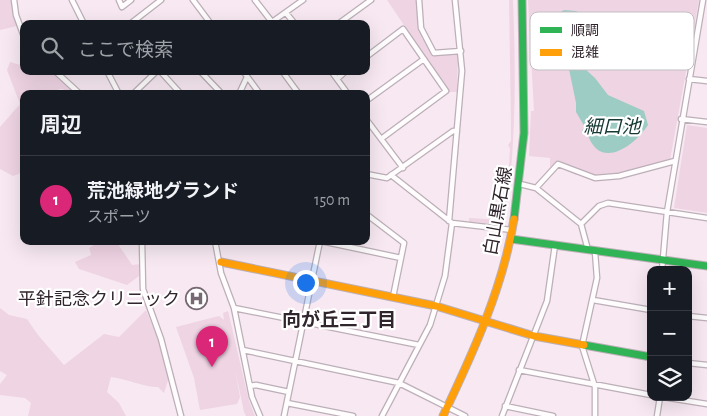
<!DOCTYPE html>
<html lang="ja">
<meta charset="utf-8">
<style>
body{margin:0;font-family:"Alegreya Sans","Noto Sans JP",sans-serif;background:#20242c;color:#f1f3f6}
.controls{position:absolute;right:15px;bottom:15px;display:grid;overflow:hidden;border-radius:10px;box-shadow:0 5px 20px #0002}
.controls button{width:45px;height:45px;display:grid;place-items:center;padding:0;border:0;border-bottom:1px solid #363941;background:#171b24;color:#f1f3f6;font:25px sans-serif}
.you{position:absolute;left:305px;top:282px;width:18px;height:18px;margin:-12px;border:4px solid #fff;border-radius:50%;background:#1a73e8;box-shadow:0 0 0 8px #1a73e833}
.badge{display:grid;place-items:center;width:32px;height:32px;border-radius:50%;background:#db2777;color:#fff;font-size:16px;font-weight:700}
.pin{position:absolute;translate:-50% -41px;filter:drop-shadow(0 1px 2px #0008)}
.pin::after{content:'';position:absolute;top:26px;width:18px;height:15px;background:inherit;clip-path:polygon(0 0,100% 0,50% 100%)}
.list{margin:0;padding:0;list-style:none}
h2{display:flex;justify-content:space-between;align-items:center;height:65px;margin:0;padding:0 20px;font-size:21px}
h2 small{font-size:16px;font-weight:400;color:#9ea1a6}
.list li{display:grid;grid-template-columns:32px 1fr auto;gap:15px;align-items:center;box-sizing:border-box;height:90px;padding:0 20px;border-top:1px solid #363941}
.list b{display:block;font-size:19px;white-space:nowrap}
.list p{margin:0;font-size:16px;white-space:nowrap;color:#9ea1a6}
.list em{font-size:16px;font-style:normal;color:#9ea1a6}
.icon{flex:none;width:28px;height:28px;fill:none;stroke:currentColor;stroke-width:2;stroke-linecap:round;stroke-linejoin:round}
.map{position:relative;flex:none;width:707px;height:416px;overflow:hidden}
.search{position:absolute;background:#171b24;box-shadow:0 5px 20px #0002;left:20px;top:20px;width:350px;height:55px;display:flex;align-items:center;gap:12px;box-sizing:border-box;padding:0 18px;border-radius:10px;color:#9ea1a6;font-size:19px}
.panel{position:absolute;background:#171b24;box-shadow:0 5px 20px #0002;left:20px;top:90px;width:350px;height:155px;border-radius:10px}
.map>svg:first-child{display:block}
.green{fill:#efd4e4}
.water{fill:#9dccc4}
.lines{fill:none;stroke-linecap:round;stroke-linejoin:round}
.street-casing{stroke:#bcafb7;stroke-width:7}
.fast-casing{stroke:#bcafb7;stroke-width:9}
.slow-casing{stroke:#bcafb7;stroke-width:9}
.street{stroke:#fefcfd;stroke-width:4.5}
.fast{stroke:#30b455;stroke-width:7}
.slow{stroke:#ff9f0a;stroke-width:7}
.labels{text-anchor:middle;stroke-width:4.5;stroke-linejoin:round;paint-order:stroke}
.street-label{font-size:18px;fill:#31252d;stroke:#fff}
.poi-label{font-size:18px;fill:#31252d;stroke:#fff;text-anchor:end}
.water-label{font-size:19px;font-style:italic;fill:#163933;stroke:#fff}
.neighbourhood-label{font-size:19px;font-weight:bold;fill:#31252d;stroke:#fff}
.key{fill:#fff;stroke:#c1bec0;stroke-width:1}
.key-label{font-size:14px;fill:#31252d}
</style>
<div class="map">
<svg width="707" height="416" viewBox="0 0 707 416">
<rect width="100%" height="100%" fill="#f7e8f1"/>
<path class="green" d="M0,0h12l5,26 -17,4z
M387,0h31l2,29 13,26 22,-2 3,3 -1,36h-8z
M509,0h4c3,75 3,148 -8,222l-2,2 -34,-2v-4l33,2 4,-36 2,-2 2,-33 -2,-4 3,-4v-18z
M528,0h171l-29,160 -47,13 -26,2h-21l-21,-11 -5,5v-11l-21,-2 2,-45h3z
M10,62l14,4v5h27l25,23h-7l-6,-5h-4l-2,5h-33v78l-11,4 -13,-7v-42l20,-23 -13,-34z
M687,125l20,3v85l-33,-5z
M97,241h19l16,24 10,-1 -3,12 -12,9 -48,-16 -4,-7 16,-7 -2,-7 8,-5z
M0,308l9,7 18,4 11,16 26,30 40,-31 15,3 27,-27 13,32 10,35 -5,16 -6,-6c-16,0 -30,-8 -47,-10l-4,15 12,11 7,13h-98l3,-13 -6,-5 -25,-3v-11l7,-9 -7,-4z
M228,311l21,90 6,15h-9l-2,-4 -9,-43 5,28 -3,7 -37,6 -6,-32 -18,-51 43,-11 5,4 -1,-7z"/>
<path class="water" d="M564,10l12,1 6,4 -1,7 -10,21 1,14 23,21 13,17 36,16 4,14c-15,23 -50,46 -61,7l-4,1 -1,-3 4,-1 -10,-17v-9l-7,-34 -16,-33 1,-20z"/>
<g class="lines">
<defs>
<path id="street" d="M14,0l2,15 8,22
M72,0l12,24
M119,0l3,7 9,-7
M193,0l18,24
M255,0l17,22 31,-22
M419,0l2,28 13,25 27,-2
M286,13l9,11
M130,24l31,-24
M338,24l33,-24
M366,57l37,-28 43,62 -65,48
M55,71l25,23
M107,71l12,23
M160,71l21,23
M200,71l22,23
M243,71l17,23
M282,71l17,23
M331,71l17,23
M337,79l9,-8
M689,79l18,2
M133,94l24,-23
M239,94l8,-17
M366,101l58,-42
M366,119l37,49
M681,119l26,3
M366,174l21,4 66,-47h4
M391,175l61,48 60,7
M520,184l16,4 45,36 7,26
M536,188l22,-24 37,14 24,-2 56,-15
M366,214l38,29 -11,54
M449,221l13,-150 -7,-71
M581,224l18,-18 9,-3 99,15
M142,241l1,48 18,50 20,77
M215,241l6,32 13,35 18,89 8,19
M321,241l80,17
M662,270l5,-58 36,-212
M593,300l58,10
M234,308l185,37
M688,316l19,2
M243,350l156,33 66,33
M688,363l19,2
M519,370l132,25
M250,386l6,-1 33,7
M663,397l44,7
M287,403l66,13
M505,406l48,10
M284,416l36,-175
M382,416l48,-91 15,-49 7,-53
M502,416l45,-115 8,-56
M595,416v-29l-13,-41 15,-68 -2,-26
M657,416l3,-19"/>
<path id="fast" d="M514,219l10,-86 -2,-133
M511,239l196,27
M584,345l67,12"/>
<path id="slow" d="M221,262l215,44 98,30 50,9
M443,416c30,-63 60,-128 71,-197"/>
</defs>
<use href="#street" class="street-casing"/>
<use href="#fast" class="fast-casing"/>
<use href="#slow" class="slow-casing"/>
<use href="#street" class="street"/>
<use href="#fast" class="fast"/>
<use href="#slow" class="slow"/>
</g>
<defs>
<symbol id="hospital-ring" viewBox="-11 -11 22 22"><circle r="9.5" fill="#fff" stroke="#766972" stroke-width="1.5"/><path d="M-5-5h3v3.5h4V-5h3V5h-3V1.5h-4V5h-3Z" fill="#766972"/></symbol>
</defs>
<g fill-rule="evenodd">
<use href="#hospital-ring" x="184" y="286" width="25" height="25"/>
</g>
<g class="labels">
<g class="street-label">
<text transform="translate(498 211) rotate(-80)" y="6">白山黒石線</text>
</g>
<g class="poi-label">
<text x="180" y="305">平針記念クリニック</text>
</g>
<g class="water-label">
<text x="612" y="133">細口池</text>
</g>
<g class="neighbourhood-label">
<text x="339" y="326">向が丘三丁目</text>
</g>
</g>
<rect x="530" y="12" width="164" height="58" rx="8" class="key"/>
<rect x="540" y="27" width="22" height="6" fill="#30b455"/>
<rect x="540" y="49" width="22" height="7" fill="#ff9f0a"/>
<g class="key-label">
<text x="571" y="35">順調</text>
<text x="571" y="57">混雑</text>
</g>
</svg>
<div class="controls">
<button>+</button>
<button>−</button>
<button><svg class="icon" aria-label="layers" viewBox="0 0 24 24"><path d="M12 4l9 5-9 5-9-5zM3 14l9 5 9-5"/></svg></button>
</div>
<div class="you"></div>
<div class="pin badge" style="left:212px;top:367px">1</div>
<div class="search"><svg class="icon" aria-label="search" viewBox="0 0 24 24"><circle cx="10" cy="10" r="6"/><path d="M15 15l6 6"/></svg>ここで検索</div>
<section class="panel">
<h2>周辺<small></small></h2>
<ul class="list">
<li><span class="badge">1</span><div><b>荒池緑地グランド</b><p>スポーツ</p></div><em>150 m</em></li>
</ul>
</section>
</div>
